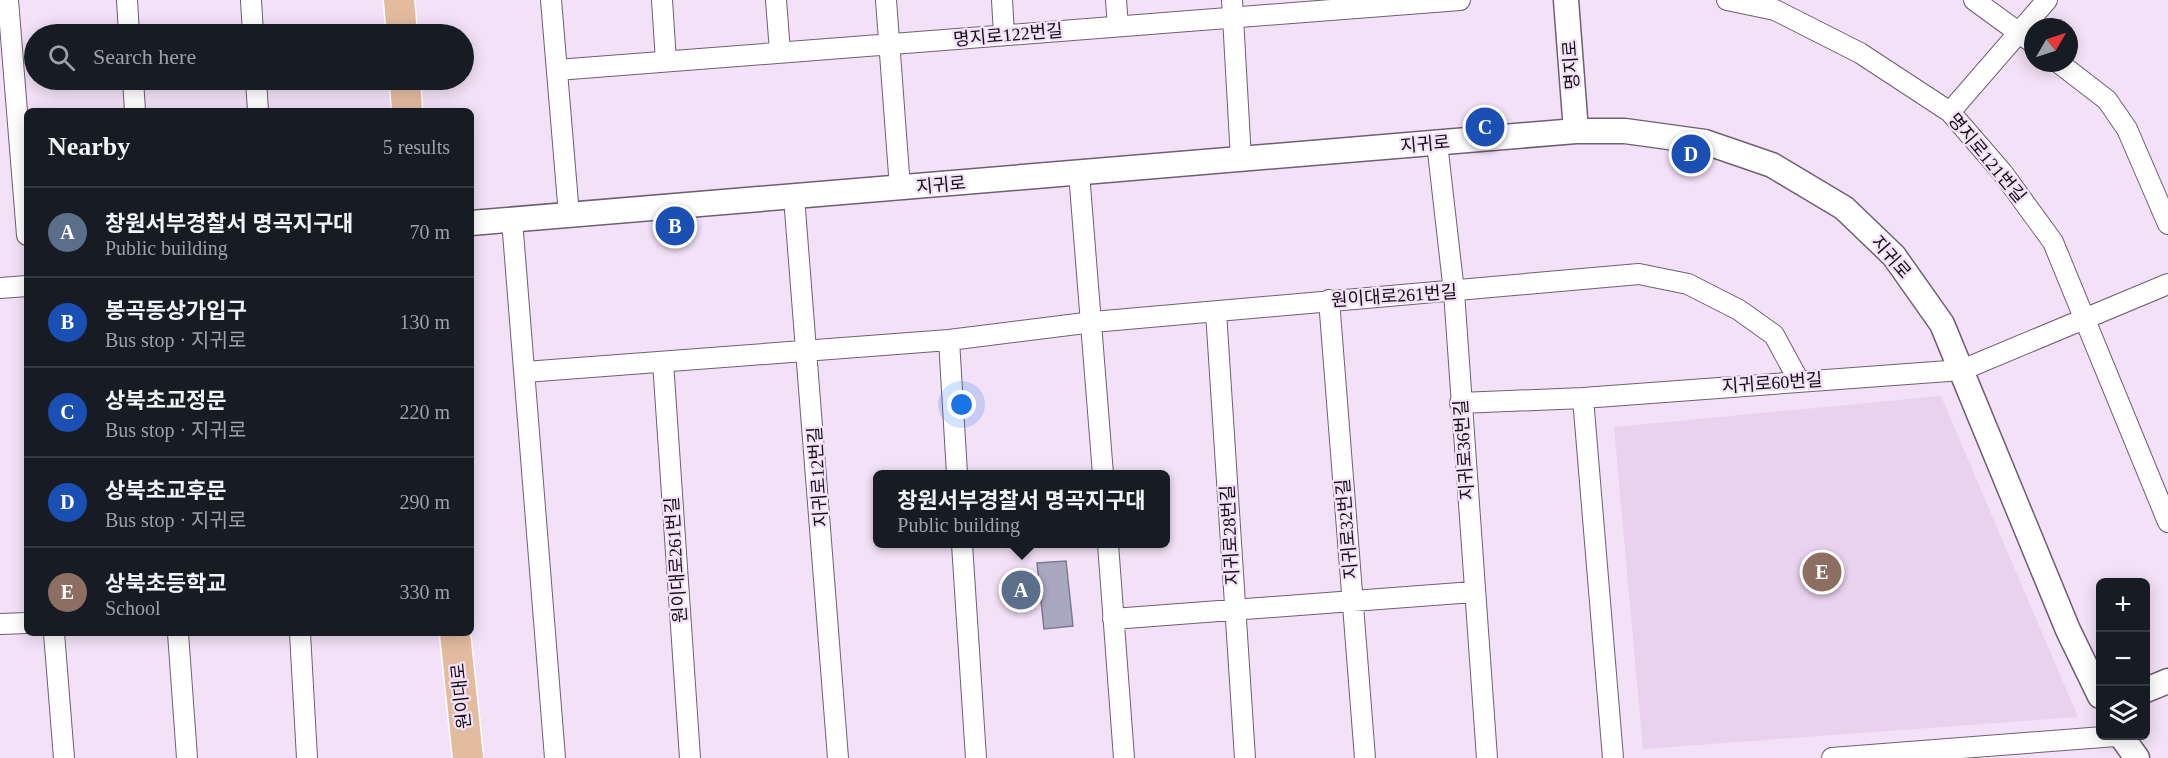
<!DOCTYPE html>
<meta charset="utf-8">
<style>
body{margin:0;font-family:"Times New Roman","Noto Sans KR",serif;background:#20242c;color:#f1f3f6}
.controls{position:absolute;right:18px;bottom:18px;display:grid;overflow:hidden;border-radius:9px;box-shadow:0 3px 15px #0003}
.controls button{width:54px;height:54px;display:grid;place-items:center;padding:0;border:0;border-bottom:2px solid #363941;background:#171b24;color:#f1f3f6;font:30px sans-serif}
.compass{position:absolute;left:2024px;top:18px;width:54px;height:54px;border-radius:50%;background:#171b24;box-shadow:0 3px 15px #0003;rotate:51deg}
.you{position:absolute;left:962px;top:405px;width:21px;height:21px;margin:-15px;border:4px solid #fff;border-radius:50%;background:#1a73e8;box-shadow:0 0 0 9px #1a73e833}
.badge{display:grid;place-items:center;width:39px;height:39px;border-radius:50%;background:#0b8043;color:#fff;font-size:20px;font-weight:700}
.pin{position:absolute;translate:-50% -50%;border:3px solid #fff;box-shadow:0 2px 6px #0006}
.popup{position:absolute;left:873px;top:470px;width:297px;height:78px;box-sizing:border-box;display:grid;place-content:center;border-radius:9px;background:#171b24;filter:drop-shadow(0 2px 4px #0005);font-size:20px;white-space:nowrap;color:#9ea1a6}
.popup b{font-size:22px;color:#f1f3f6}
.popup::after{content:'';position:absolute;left:50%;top:100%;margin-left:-12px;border:12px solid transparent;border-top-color:#171b24}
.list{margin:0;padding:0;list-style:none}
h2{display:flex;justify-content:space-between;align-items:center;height:78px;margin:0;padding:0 24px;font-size:26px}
h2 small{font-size:20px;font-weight:400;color:#9ea1a6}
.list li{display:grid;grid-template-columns:39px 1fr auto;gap:18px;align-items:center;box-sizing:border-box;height:90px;padding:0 24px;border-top:2px solid #363941}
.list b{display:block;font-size:22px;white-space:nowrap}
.list p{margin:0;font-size:20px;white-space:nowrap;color:#9ea1a6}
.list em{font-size:20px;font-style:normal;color:#9ea1a6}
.icon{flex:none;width:33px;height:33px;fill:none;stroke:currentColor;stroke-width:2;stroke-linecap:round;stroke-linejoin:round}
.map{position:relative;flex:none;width:2168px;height:758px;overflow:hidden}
.search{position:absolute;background:#171b24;box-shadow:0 3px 15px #0003;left:24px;top:24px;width:450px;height:66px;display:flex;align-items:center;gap:15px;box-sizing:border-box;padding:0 21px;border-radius:33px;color:#9ea1a6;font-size:22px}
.panel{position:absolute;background:#171b24;box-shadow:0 3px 15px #0003;left:24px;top:108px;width:450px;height:528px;border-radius:9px}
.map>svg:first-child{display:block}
.built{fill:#e9d2ee}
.building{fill:#aaa7c0;stroke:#7d7b92;stroke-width:1.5}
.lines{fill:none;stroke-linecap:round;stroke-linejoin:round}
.minor-casing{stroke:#6f5f72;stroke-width:22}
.tertiary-casing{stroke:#6f5f72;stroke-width:27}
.primary-casing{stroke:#fff;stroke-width:33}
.minor{stroke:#fff;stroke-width:20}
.tertiary{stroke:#fff;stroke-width:24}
.primary{stroke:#e3bca0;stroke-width:30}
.labels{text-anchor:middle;stroke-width:4.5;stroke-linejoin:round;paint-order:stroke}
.street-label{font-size:18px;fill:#140e15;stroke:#f3e1f7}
</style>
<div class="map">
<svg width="2168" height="758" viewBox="0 0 2168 758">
<rect width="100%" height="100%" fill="#f3e1f7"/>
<path class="built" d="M1941,396l137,321 -435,32 -29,-322z"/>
<path class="building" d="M1066,561l7,65 -29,3 -7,-66z"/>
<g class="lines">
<defs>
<path id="minor" d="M8,0l19,235
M127,0l2,34
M251,0l2,34
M551,0l18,215
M662,0l4,61
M776,0l4,52
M886,0l14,188
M1002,0l2,34
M1116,0l2,26
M1232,0l9,159
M1727,0l48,10 85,43 90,59 52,60 51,70 115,280
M1974,0l59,43
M2059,63l48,37 20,29 41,95
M557,70l903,-70
M133,80l2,31
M256,80l2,31
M1950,112l97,-112
M1437,143l17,149 33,466
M1079,173l24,301
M794,197l44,561
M512,220l43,538
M0,288l27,-2
M1329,300l36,458
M1216,312l29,446
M949,340l8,134
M663,362l27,396
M525,372l424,-32 144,-18 546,-48 49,10 51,26 35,25 25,46
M1583,398l30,360
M1460,403l123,-5 379,-28 206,-86
M962,544l14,214
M1108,544l16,214
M1113,619l360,-27
M0,624l27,-1
M54,633l10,125
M178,633l9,125
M300,633l7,125
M1832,758l284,-22"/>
<path id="tertiary" d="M1566,0l10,131
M471,223l1105,-92h49l80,11 67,23 72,43 50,48 48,68 126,306 32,66
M2146,690l22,-9
M2121,736l16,22"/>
<path id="primary" d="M399,0l3,34
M405,80l2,31
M455,633l13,125"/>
</defs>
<use href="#minor" class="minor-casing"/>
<use href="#tertiary" class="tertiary-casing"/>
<use href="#primary" class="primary-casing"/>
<use href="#minor" class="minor"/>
<use href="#tertiary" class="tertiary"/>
<use href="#primary" class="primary"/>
</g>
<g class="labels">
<g class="street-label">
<text transform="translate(1008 35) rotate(-5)" y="6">명지로122번길</text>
<text transform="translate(1571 65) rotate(-94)" y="6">명지로</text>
<text transform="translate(1425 144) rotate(-5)" y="6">지귀로</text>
<text transform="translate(1987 158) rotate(50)" y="6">명지로121번길</text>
<text transform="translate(941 185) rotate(-5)" y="6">지귀로</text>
<text transform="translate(1891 257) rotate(49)" y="6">지귀로</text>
<text transform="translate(1394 296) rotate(-4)" y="6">원이대로261번길</text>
<text transform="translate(1772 383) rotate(-4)" y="6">지귀로60번길</text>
<text transform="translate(1464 450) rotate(-94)" y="6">지귀로36번길</text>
<text transform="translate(818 477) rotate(-94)" y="6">지귀로12번길</text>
<text transform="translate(1347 529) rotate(-95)" y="6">지귀로32번길</text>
<text transform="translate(1230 535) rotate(-93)" y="6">지귀로28번길</text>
<text transform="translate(676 560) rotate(-94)" y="6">원이대로261번길</text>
<text transform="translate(461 696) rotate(-96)" y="6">원이대로</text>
</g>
</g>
</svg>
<div class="controls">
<button>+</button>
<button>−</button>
<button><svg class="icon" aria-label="layers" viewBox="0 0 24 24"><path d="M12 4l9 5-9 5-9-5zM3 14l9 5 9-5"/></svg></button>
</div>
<svg class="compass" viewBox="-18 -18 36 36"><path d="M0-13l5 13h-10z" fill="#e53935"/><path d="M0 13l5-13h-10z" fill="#9ea1a6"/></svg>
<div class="you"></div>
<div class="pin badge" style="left:1021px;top:590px;background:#5c6f8a">A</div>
<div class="popup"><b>창원서부경찰서 명곡지구대</b>Public building</div>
<div class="pin badge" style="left:675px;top:226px;background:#1a4fb4">B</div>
<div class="pin badge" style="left:1485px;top:127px;background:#1a4fb4">C</div>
<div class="pin badge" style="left:1691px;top:154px;background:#1a4fb4">D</div>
<div class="pin badge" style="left:1822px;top:572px;background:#8d6e63">E</div>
<div class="search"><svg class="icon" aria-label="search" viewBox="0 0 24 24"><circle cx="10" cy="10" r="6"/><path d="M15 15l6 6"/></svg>Search here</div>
<section class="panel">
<h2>Nearby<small>5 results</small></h2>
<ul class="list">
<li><span class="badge" style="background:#5c6f8a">A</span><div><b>창원서부경찰서 명곡지구대</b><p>Public building</p></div><em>70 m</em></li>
<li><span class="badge" style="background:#1a4fb4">B</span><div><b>봉곡동상가입구</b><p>Bus stop · 지귀로</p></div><em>130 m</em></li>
<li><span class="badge" style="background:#1a4fb4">C</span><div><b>상북초교정문</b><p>Bus stop · 지귀로</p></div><em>220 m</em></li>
<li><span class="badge" style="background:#1a4fb4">D</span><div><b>상북초교후문</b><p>Bus stop · 지귀로</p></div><em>290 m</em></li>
<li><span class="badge" style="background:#8d6e63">E</span><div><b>상북초등학교</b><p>School</p></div><em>330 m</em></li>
</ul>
</section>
</div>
